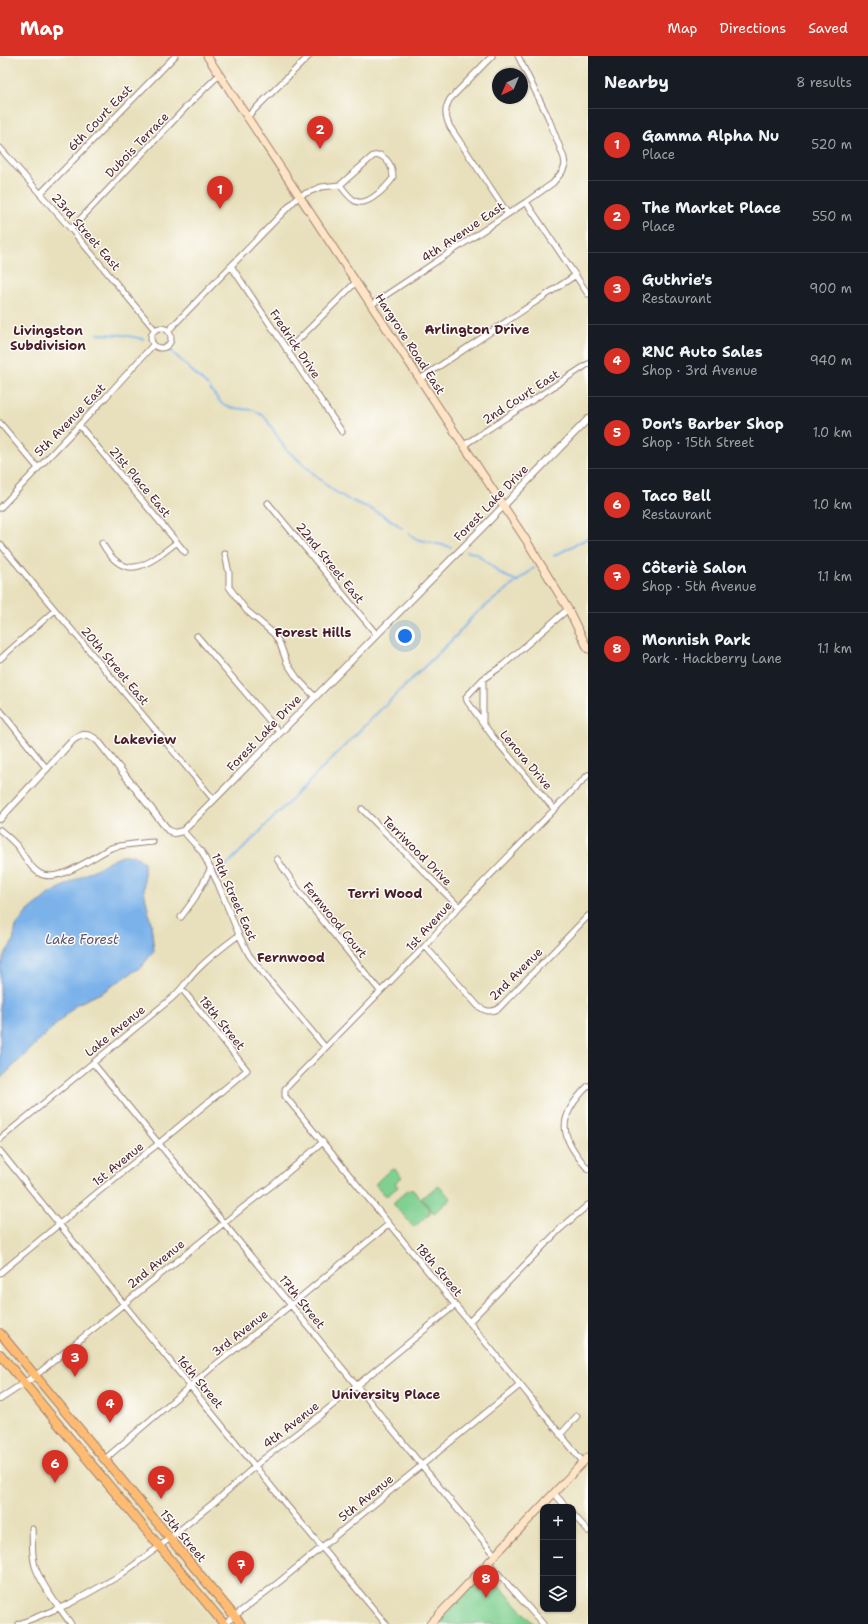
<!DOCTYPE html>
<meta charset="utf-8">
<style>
body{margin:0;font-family:"Shantell Sans",sans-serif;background:#20242c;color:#f1f3f6}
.controls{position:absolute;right:12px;bottom:12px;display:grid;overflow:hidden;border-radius:8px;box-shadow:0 1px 3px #0004}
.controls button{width:36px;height:36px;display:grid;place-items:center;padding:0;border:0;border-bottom:1px solid #363941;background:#171b24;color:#f1f3f6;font:20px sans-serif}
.compass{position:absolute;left:492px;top:12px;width:36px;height:36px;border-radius:50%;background:#171b24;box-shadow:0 1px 3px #0004;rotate:224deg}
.you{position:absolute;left:405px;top:580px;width:14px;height:14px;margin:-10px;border:3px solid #fff;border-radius:50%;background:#1a73e8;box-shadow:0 0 0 6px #1a73e833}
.badge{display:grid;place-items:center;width:26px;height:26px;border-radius:50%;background:#d93025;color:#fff;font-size:13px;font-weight:700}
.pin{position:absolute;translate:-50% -33px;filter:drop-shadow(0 1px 2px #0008)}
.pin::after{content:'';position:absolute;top:21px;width:14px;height:12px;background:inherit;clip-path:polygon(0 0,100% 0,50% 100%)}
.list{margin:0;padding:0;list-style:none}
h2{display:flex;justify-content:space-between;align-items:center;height:52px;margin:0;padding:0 16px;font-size:17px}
h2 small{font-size:13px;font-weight:400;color:#9ea1a6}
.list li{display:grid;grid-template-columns:26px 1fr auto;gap:12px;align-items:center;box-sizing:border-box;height:72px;padding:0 16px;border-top:1px solid #363941}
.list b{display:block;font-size:15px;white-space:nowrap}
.list p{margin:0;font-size:13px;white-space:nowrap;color:#9ea1a6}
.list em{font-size:13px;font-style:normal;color:#9ea1a6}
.icon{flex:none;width:22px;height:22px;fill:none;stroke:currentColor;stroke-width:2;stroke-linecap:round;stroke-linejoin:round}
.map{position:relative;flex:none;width:588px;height:1568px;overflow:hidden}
header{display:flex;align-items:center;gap:24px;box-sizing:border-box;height:56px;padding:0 20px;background:#d93025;color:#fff}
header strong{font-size:19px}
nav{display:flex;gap:22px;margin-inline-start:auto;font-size:14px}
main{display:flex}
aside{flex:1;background:#171b24}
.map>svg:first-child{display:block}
.green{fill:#7fd091;stroke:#64785e}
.water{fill:#7bb2ea;stroke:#62688a}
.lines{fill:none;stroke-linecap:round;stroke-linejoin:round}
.stream{stroke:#7bb2ea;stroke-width:2}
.minor-casing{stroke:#998074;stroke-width:7}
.tertiary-casing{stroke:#998074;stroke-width:8}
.secondary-casing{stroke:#998074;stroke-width:9}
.primary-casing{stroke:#998074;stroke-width:10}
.minor{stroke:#fff;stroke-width:5}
.tertiary{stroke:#fff;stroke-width:6}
.secondary{stroke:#ffe4c6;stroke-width:7}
.primary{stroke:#ffbb71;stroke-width:8}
.labels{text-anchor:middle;stroke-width:3;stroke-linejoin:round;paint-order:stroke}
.street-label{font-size:12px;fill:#4a1f2b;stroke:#fdfcf7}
.neighbourhood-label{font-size:13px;font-weight:bold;fill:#4a1f2b;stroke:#fdfcf7}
.water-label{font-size:13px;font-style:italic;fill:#5b526e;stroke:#fdfcf7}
</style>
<header>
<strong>Map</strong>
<nav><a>Map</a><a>Directions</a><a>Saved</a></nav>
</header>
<main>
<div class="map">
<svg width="588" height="1568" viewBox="0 0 588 1568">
<rect width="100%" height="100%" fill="#fdfcf7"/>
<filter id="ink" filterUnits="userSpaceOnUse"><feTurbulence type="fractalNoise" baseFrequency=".025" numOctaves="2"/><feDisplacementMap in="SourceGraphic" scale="8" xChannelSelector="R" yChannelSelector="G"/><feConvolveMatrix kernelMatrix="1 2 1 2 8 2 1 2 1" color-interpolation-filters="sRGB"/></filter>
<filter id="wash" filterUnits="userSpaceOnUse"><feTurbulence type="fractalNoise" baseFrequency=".012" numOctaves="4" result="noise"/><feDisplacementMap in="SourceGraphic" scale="16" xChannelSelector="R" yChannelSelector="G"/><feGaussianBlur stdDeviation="0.9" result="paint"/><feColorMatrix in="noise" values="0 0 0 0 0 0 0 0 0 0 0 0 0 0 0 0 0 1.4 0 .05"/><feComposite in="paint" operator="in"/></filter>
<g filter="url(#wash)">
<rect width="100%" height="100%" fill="#e8e0bc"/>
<path class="green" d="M391,1113l5,1 6,7 -7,6 3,4 -10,8h-3l-10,-11z
M439,1130l12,13 -17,14 -13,-15z
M409,1133h3l18,21v3l-16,14 -20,-22v-3z
M487,1516l47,52h-97z"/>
<path class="water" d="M134,799l10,7v28l7,33 3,28 -12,15 -39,26 -26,12 -77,75v-115h2l2,-9 9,-13 3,-16 11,-14 22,-18 58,-31 15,-7z"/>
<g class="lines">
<path class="stream" d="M98,278l25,1 20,4
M171,295l37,35
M210,333l12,15 11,4 20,2 12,7 20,31 46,41 18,11
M352,445c18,7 35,15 50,27
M409,477l7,6 35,8
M467,496l9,1 25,21 16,7
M554,500l34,-18
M206,831l4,-9 10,-6 151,-153 87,-85 15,-18 61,-48"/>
</g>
</g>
<g filter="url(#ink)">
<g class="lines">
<defs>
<path id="minor" d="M492,0l-42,43c-6,10 -5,17 0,28l58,87
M247,61l62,-61
M0,92l71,81 84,101
M380,99c9,5 13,13 13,23 -5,7 -11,13 -18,18 -17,13 -24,4 -35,-11l33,-29z
M40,138l135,-138
M526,146l62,92
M71,173l120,-127 28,-27
M231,210l111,166
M371,249l155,-103 27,-19 9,-11 3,-7 -1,-7 -16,-41 -30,-61
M151 282a10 10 0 1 1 20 0a10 10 0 1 1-20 0Z
M168,275l131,-135 22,-9 19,-2
M287,295l69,-69
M420,323l156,-104
M0,367l38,45
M79,369l106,127
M464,389l124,-81
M268,447l109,132
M0,452l106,-111 47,-52
M102,487c23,42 47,21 75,-1
M0,488l214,256
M225,498l4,19v14l17,23 28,24 6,10 7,19 10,15 18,19
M197,580l82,96
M0,603l55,-49
M483,623v43
M0,654l47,59
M362,753l97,98
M554,753l-61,-72 -26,-36 -1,-4 17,-18 19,-13 66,-57
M0,774c6,5 13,11 18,17 6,8 11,20 21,26 18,12 55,-17 72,-25 9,-3 32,-5 42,-6
M183,775l19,21 16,32 21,51 10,20 18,23 58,69
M277,803l24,35 79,97
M181,861l14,-19 16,-30
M425,890l53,60c7,5 12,7 20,3l90,-93
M93,1007l402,492
M588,1030c-32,32 -29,50 0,83
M0,1083l172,-141c10,-9 16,-19 25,-28 13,-13 27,-24 42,-35
M0,1095l288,356 98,117
M0,1217l126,-104 32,-25 89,-74 -65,-81
M469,1266l91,-93 28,-24
M35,1320l210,-170 29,-22 49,-42
M560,1379l17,-19
M105,1403l105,-90 81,-64 98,-81
M583,1406l-298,-366v-7l140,-143 34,-39 129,-132
M554,1437l12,14
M573,1458l15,17
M32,1473c1,13 -1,28 4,40 8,20 23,38 35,55
M488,1506l55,62
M19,1568l50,-20 50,-28 41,-30 57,-46 45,-40 56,-43 137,-112
M224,1568l55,-42 241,-197"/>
<path id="tertiary" d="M0,763l73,-79c10,-7 16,-7 25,1l70,89 6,3 9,-2 305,-309 100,-103
M0,1343l35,-23"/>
<path id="secondary" d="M207,0l319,484 42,69 20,40
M430,1568l158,-167"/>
<path id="primary" d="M0,1277l241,291
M0,1298l224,270"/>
</defs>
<use href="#minor" class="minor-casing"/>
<use href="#tertiary" class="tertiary-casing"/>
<use href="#secondary" class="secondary-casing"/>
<use href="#primary" class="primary-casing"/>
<use href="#minor" class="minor"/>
<use href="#tertiary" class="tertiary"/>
<use href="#secondary" class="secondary"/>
<use href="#primary" class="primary"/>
</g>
</g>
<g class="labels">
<g class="street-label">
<text transform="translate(100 62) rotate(-46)" y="4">6th Court East</text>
<text transform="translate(137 89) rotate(-46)" y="4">Dubois Terrace</text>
<text transform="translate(86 176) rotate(49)" y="4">23rd Street East</text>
<text transform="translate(463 176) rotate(-34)" y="4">4th Avenue East</text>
<text transform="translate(295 288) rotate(56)" y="4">Fredrick Drive</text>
<text transform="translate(410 288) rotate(57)" y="4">Hargrove Road East</text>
<text transform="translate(521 341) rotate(-33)" y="4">2nd Court East</text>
<text transform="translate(70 364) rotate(-46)" y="4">5th Avenue East</text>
<text transform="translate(140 426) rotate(50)" y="4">21st Place East</text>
<text transform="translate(491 447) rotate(-46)" y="4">Forest Lake Drive</text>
<text transform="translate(330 507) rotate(51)" y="4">22nd Street East</text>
<text transform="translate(115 610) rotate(50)" y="4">20th Street East</text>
<text transform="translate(264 677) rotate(-46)" y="4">Forest Lake Drive</text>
<text transform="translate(526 704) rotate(50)" y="4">Lenora Drive</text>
<text transform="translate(417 795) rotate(45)" y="4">Terriwood Drive</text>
<text transform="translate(234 841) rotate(66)" y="4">19th Street East</text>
<text transform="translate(335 864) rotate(51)" y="4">Fernwood Court</text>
<text transform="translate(429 870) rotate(-48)" y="4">1st Avenue</text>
<text transform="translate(516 918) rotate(-45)" y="4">2nd Avenue</text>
<text transform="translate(222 967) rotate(51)" y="4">18th Street</text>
<text transform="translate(115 975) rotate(-39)" y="4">Lake Avenue</text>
<text transform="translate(118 1108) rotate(-39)" y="4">1st Avenue</text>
<text transform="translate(156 1208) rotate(-39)" y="4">2nd Avenue</text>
<text transform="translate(439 1214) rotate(50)" y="4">18th Street</text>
<text transform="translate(302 1246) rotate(51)" y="4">17th Street</text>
<text transform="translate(240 1277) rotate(-38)" y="4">3rd Avenue</text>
<text transform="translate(200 1326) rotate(50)" y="4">16th Street</text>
<text transform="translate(291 1369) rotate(-38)" y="4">4th Avenue</text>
<text transform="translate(366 1442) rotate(-39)" y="4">5th Avenue</text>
<text transform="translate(183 1480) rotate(50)" y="4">15th Street</text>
</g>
<g class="neighbourhood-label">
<text x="477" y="278">Arlington Drive</text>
<text x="48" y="279">Livingston<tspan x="48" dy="15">Subdivision</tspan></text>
<text x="313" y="581">Forest Hills</text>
<text x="145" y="688">Lakeview</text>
<text x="385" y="842">Terri Wood</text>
<text x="291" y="906">Fernwood</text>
<text x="386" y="1343">University Place</text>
</g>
<g class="water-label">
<text x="82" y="888">Lake Forest</text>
</g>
</g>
</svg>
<div class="controls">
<button>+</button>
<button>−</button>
<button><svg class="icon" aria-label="layers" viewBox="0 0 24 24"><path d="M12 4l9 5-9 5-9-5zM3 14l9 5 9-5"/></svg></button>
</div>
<svg class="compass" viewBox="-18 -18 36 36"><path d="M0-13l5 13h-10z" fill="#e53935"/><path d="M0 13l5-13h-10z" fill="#9ea1a6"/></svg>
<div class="you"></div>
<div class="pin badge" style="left:220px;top:153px">1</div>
<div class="pin badge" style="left:320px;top:93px">2</div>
<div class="pin badge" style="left:75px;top:1321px">3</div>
<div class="pin badge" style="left:110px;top:1367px">4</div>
<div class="pin badge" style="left:161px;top:1443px">5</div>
<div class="pin badge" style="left:55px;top:1427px">6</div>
<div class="pin badge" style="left:241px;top:1528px">7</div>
<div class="pin badge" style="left:486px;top:1542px">8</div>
</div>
<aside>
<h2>Nearby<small>8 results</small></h2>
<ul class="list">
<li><span class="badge">1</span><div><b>Gamma Alpha Nu</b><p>Place</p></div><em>520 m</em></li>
<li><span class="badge">2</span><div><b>The Market Place</b><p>Place</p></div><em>550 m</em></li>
<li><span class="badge">3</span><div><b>Guthrie's</b><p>Restaurant</p></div><em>900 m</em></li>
<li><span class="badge">4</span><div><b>RNC Auto Sales</b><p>Shop · 3rd Avenue</p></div><em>940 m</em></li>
<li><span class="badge">5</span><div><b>Don's Barber Shop</b><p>Shop · 15th Street</p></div><em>1.0 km</em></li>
<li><span class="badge">6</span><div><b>Taco Bell</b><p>Restaurant</p></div><em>1.0 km</em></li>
<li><span class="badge">7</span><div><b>Côteriè Salon</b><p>Shop · 5th Avenue</p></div><em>1.1 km</em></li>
<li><span class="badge">8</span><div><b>Monnish Park</b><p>Park · Hackberry Lane</p></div><em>1.1 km</em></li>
</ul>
</aside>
</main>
